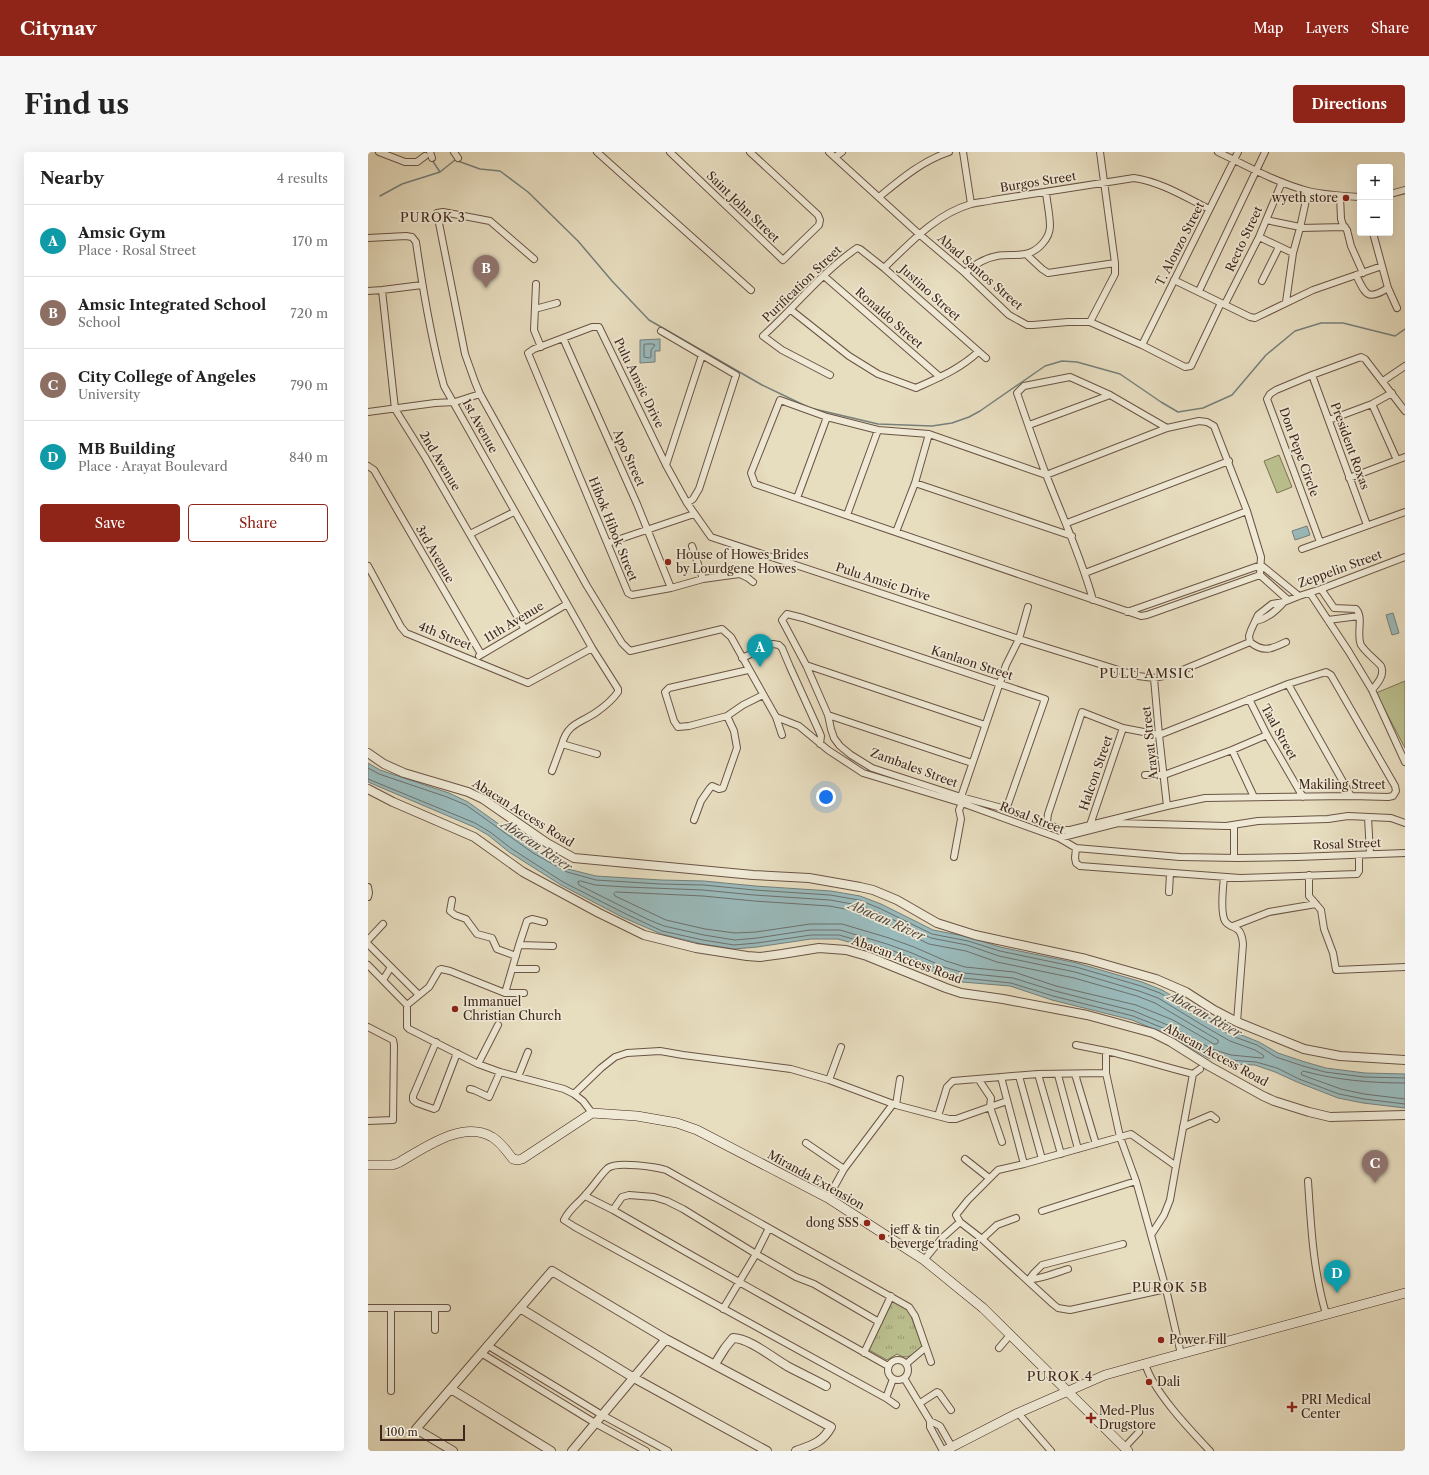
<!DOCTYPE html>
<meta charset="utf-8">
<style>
body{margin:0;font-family:"Libre Caslon Text",serif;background:#f6f6f6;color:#222}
.controls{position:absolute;right:12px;top:12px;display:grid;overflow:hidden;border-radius:4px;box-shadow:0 4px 16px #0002}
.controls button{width:36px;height:36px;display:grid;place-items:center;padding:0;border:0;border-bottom:1px solid #e0e0e0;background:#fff;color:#222;font:20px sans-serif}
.scale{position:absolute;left:12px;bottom:10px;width:85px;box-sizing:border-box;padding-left:4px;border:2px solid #40271c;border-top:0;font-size:11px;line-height:14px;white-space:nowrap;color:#40271c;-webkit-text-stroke:3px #efe9d5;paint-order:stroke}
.you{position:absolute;left:458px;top:645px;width:14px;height:14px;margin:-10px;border:3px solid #fff;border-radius:50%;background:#1a73e8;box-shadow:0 0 0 6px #1a73e833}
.badge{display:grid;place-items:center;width:26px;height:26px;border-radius:50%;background:#8f2418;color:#fff;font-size:13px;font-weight:700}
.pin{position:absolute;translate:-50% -33px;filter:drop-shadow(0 1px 2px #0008)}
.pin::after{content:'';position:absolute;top:21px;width:14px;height:12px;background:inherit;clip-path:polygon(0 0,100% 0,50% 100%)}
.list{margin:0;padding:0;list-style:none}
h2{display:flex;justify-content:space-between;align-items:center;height:52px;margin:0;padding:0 16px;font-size:17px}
h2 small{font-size:13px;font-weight:400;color:#767676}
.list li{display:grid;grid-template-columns:26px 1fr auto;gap:12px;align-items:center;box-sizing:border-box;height:72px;padding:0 16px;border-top:1px solid #e0e0e0}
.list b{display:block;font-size:15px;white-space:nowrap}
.list p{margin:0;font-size:13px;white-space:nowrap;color:#767676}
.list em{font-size:13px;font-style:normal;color:#767676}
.actions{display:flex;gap:8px;padding:12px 16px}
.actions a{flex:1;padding:9px 0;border:1px solid #8f2418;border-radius:4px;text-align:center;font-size:14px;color:#8f2418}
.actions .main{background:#8f2418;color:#fff}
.map{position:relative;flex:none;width:1037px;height:1299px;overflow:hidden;border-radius:4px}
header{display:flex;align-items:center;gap:24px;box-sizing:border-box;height:56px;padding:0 20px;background:#8f2418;color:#fff}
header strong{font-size:19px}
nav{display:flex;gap:22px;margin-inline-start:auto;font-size:14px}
.intro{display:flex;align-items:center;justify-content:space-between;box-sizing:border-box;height:96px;padding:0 24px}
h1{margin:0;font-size:28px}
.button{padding:10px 18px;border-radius:4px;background:#8f2418;color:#fff;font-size:14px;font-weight:700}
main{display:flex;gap:24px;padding:0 24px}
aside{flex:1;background:#fff;border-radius:4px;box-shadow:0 4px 16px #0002}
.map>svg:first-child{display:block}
.grass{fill:#bbbf8e;stroke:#7e7355}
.park{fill:url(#park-tufts);stroke:#7e7355}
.water{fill:#9ababb;stroke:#767f7b}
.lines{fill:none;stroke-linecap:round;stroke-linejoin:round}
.shore{stroke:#6d706c;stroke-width:1}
.stream{stroke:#767f7b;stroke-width:1.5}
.minor-casing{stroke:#6a5445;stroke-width:8}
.tertiary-casing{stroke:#6a5445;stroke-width:10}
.secondary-casing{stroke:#40271c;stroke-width:10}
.minor{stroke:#efe9d5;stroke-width:6}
.tertiary{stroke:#efe9d5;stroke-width:8}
.secondary{stroke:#efe9d5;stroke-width:9}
.poi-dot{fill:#8f2418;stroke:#efe9d5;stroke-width:1.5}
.labels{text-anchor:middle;stroke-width:3.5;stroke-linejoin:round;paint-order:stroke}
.street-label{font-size:12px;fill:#40271c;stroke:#efe9d5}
.poi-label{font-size:12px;fill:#40271c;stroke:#efe9d5;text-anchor:start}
.neighbourhood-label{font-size:13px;letter-spacing:1px;fill:#40271c;stroke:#efe9d5}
.water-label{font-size:13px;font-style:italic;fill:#564c44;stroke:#efe9d5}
</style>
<header>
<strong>Citynav</strong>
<nav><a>Map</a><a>Layers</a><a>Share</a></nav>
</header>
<div class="intro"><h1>Find us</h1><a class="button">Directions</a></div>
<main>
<aside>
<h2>Nearby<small>4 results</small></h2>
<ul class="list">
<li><span class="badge" style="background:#0f9aa8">A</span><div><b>Amsic Gym</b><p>Place · Rosal Street</p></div><em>170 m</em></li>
<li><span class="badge" style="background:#8d6e63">B</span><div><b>Amsic Integrated School</b><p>School</p></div><em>720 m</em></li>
<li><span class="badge" style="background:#8d6e63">C</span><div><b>City College of Angeles</b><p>University</p></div><em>790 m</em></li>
<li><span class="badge" style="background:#0f9aa8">D</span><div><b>MB Building</b><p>Place · Arayat Boulevard</p></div><em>840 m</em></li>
</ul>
<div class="actions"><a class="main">Save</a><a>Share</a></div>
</aside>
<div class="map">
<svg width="1037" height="1299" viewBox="0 0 1037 1299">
<defs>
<pattern id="park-tufts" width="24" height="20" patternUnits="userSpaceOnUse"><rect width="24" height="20" fill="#bbbf8e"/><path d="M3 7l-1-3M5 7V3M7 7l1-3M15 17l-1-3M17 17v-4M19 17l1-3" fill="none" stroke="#999b73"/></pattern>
</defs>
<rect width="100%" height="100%" fill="#e7ddbf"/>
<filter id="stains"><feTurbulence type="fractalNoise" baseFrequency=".005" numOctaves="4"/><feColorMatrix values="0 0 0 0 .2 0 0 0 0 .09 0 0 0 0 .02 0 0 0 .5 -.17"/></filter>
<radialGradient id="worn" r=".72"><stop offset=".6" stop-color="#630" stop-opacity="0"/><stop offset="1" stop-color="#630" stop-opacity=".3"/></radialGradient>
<path class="grass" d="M911,303l13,32 -15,6 -13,-32z
M1037,529v67l-29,-55z"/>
<path class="park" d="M525,1148l15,8 14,38c-8,8 -14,15 -25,8l-10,6 -18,-10z"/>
<path class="water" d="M292,187v12h-5v11l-15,1v-23z
M939,374l3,9 -15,5 -3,-9z
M1025,461l6,20 -7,2 -6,-20z
M0,611l12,7 69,23 19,9 67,48 33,19 28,7 65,4 43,1 51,5 76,5 29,5 21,8 52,26 36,7 31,10 77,16 65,19 20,8 72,42 25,10 19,11 27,9 21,6 39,5 40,1v34l-42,-5 -25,-5 -41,-16 -22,-10 -20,-7 -25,-1 -22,-6 -42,-24 -34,-14 -80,-20 -42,-14 -48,-4 -21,-7 -32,-14 -25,-9 -46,-13h-27l-54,8 -23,2 -32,-5 -41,-10 -39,-17 -61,-32 -52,-33 -21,-17 -14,-8 -106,-45z"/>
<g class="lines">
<path class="shore" d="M278,192h7l2,1 -4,5v7l-2,1 -5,-1v-12z
M0,616l11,6 68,23 19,8 67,48 34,19 29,8 64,4 44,1 50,5 76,5 29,5 20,8 53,26 36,7 32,10 76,16 65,19 19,7 72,43 25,9 19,12 27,9 22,6 39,5 41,1
M0,627l107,44 15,9 22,17 51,33 61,31 38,18 41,9 31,5 23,-2 54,-8h28l46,13 25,9 32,14 21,7 48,5 42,13 80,20 35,14 42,24 20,6 26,2 21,6 22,11 40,15 25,5 41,5
M213,729l14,4 31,2 77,3 51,5 76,5 28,5 19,7 54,26 36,7 32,11 76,16 64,19 19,7 46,28 26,15 25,9 8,5 1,2 -2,1 -31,-3 -19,-6 -42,-23 -36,-15 -79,-20 -42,-13 -49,-5 -20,-6 -32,-14 -25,-9 -47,-14h-30l-53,8 -22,2 -31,-5 -40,-9 -17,-7 -68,-34 -1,-3z
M248,740l87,4 51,5 75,5 27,5 19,7 54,26 37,7 31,11 77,16 63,18 18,7 63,37v3l-1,1h-3l-41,-24 -37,-15 -80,-19 -42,-14 -49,-5 -19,-6 -32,-14 -25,-9 -47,-14h-32l-54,8 -21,1 -30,-4 -39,-9 -51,-24 -1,-2z
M1037,931c-34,0 -69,-3 -102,-12l-2,2 1,2 39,14 23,5 41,5"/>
<path class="stream" d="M64,8l8,12
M12,44l22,-12 38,-12 15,-12 25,9 20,2 28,21 50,49 34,40 37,39 113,65 48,23 68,16 54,2 20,-3 17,-6 11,-6 65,-45 17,-5 15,1 43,12 41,28 17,10 25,-4 29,-13 34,-40 29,-24 26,-8h22l52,13 10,-7"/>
<defs>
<path id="minor" d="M11,0l26,10h12l8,-6
M62,0l2,6
M86,0l4,6
M229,0l154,138
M302,0l113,108 36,-35 1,-5 -2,-5 -68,-63
M461,0l90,82 46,39 44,42 18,10h6l35,-3h22l52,23 43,22 6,-1 30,-63
M595,0l8,52
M850,0c29,14 59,31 90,39 17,4 35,5 52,6
M467,5l7,-5
M1022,42l15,-4
M972,44l1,23 2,6 4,5 4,16 12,27
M511,45c22,-18 43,-36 70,-45
M898,68l34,7
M932,76l8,-37
M1005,81l15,55 9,20
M891,85l34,16
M0,86l38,-2 6,1 4,5c7,49 15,97 28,144l148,262 26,41v3c-5,7 -13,14 -20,19 -16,12 -30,11 -36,33l35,10
M658,102l16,15 6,4 67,-10
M166,107l-44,-38 -47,-9 -6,1 28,141 10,28 5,12 107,192 35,57 8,8 92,-22 9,8 45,80 23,9 29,24 35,23 99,30 97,35 17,10 104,9 58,1 59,-1 108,-4
M516,116c26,-25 52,-54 87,-64 7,-2 15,-2 22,-4l141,-22c27,4 51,19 75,31
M597,121c10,-9 19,-15 32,-17 9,-2 19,0 28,-2 12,-2 25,-15 25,-28 0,-11 -3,-23 -4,-34
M988,123c10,20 11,26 32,13
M456,124l116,101
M806,128l76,37 5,1 58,-28 69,-24
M894,129l17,-34
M168,132l-2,46 7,17
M14,138l13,119 30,48 99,171
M0,139l14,-1 40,-5
M831,139l66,-139
M918,150l7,-49 7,-25 45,-1
M857,152l34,-67 23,-55
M167,157l22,-6
M423,158l58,46 29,18 38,14c22,-10 44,-19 62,-36
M722,170l25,-48v-11l-15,-111
M293,179l75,44 -37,114 -6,10 -6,4
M195,186l74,166 34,84
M774,193l96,-193
M462,223l-48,-25 -19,-14c31,-28 59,-64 94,-88l3,1 24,19 102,90
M944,223l55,150
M1015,229l22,-15
M1004,252l25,56
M0,260l67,-9 20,-1 25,-8
M961,268l43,-16 20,-11
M661,273l81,-30
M298,313l36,-110
M0,314l6,4 107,184
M981,326l56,-21
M547,331l157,53
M429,346l30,-81
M479,363l31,-85
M699,371l162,-62
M528,380l19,-49 14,-49
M102,382l44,-22
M952,390l-53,-143 3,-5 6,-4 36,-15 49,-18 4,2 40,52
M240,391l86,-29
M324,394l11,33
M934,397l103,-37
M0,414l33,61 5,6 122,50 64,-35
M717,421l162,-62
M892,423l1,-18 -14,-46 -33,-85 -7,-4 -8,-1 -32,7 -121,47 -117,-41 -51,-4 -51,-13 -47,-17 -29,73 4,11 386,132 6,-1 113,-40 28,25
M385,430l-5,-4 -8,-4 -8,1 -29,4 -32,9 -39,7 -4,-2 -100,-240 6,-4 58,-22h7l67,138 21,38 24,34 308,102 119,37 16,2 19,-4 77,-32 -1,-6 2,-6 7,-15 14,-11 12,-2 15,-6 22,-7 84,-32
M953,437l13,19 22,1c8,8 0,25 5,36 5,8 14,14 20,21 4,9 -3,17 -9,24
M942,441l39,59 23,38 33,72
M725,448c-12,-43 -30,-82 -46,-123 -11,-28 -20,-56 -30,-84l7,-7 46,-9 40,18 57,33
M759,460l134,-47 38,31
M419,462l16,4 242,81 -37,105 -6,4 -41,-11 -89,-29 -21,-13 -11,-9 -6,-8 -3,-9 -3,-14 -22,-50 -24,-45z
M960,468l31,-4
M888,469c10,-2 21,-11 28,-19
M882,490c14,11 21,7 36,0
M111,504l88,-52
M374,506l31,-14 6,1 3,3 8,19 29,64 2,5 -1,8
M438,513l179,60
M380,518l-79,18 -4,4 9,29 4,6 11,-1 38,-10 16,-11 20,-10
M958,520l5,3 64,111 1,5 -3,5 -5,1 -37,-1 -146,2 -38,8 -97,24h-6l-15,-5 -2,-3 1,-8 34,-102 41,16 36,7 129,-51z
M786,526l5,57 8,71
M920,532l63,112
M881,547l18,36 36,62
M460,563l144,48
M408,565l6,18
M864,598l22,47
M184,619l10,-27
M777,623h19l68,-25 35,-15
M593,645l45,-132 13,-26 9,-32
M1000,665l2,37
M326,668l7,-19 9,-13 2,-2 7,3 4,-1 14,-40 -3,-17 -7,-15
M722,673l33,-97
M866,673v33
M691,686l59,-15 108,3 32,-5 70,-2 20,-3 43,2 14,5
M708,696l-1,10 1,5 4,3 160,12 117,-4 2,-3v-16
M586,705l7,-38 -2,-9 3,-7
M941,723v21l12,14 3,19 9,24 3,17 69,-3
M856,725c-1,10 -4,35 1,44 6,10 16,1 18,23l-6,78
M0,735l1,6 -1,4
M801,740l1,-19
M84,748l-2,11 5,4 11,4 11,15 15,4 5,11 19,7
M865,774l36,-14 47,-8
M0,788l15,-16
M0,792l51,51
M151,793l34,1
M0,813l39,40v22l2,2 69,35 22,8 64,17 10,5 9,7 9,12
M144,817h24
M15,828l8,-13
M137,841l14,-48 8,-24 5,-2 12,3
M39,853l22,-18 10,-17 2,-1 9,2 55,22h19
M0,875l25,13 1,5 -1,75 -25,1
M68,890l-23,54v4l4,3 17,6 2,-1 21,-55
M708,893l30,6v22l14,64 16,44 30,108 15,65
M738,899c29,6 58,16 87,23l7,-5
M110,912l20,-39
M670,922l23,80
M707,922l21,70
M690,923l20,74
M651,924l23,83
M150,925l10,-25
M461,928l12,-33
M611,928l12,18 -1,9 17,-6
M102,937l4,1 15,7 11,-25
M206,942l27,-26 14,-11 12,-4 33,-2 23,4 108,14 38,11 67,25 53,14h7l34,-12 12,35
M528,953l4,-26
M570,964l9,-29 6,-6 48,-4
M815,975l28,-12 5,4
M438,991l38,26
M597,1007l24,19
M656,1012l-23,-87 37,-3 68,-1
M808,1014l17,-92
M940,1029c3,45 5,89 18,133
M217,1044l28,14 80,46 195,110
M460,1046l16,-29 49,-65
M245,1058l9,-13 7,-2 25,2 13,4 16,8 73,45 40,23 18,7 65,38
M674,1059l94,-30
M783,1083l13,-20 6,-15 6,-34 -45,-32 -107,30 -26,6 -30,30 -12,15 4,7 22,17 71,65 5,4 12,2 96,-21
M614,1087l15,-14 19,-7
M556,1108l18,-22 18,-16
M662,1127c8,1 28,-7 38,-10
M660,1129l6,-8 8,-8 81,-21
M0,1156h79
M23,1156v83
M355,1157l33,-55 13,-26
M67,1178v-22
M119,1193l115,70 66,36
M631,1196l11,-13
M113,1201l114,70 51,28
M496,1201l27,-57
M520 1218a10 10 0 1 1 20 0a10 10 0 1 1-20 0Z
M777,1211c7,27 45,67 65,88
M538,1212l19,-16
M536,1226l26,43v6l13,24
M518,1246l7,-19
M552,1251l17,-11 2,1 12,17
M528,1253l-10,-7 -311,-171 -11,-7c6,-12 14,-16 22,-26 8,-8 14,-19 22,-26 9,-7 48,-1 58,2l243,137 6,9 16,46
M650,1261l33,38
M562,1269l10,5 12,21
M756,1296l15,-16"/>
<path id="tertiary" d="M0,601l16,11 20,9 64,19 15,7 64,44 27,15 179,17 56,3 51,9 13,3 24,10 40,23 38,12 111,24 70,20 30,13 28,18 23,12 67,27 36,7 65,4
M0,637l25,13 81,35 49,35 76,41 45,22 52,13 51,8 13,1 22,-3 37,-6 27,2 21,6 79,32 15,5 42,6 84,16 66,18 18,9 38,24 54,30 11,5 35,11 21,5 75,-2
M152,1156l114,70 133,73
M347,1212l10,-16 8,-10c16,0 40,20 54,28 13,7 26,13 39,20
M83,1237l100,62
M85,1299l-37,-22 136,-158 114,68 165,88c-9,16 -19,18 -35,24
M204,1299l94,-112"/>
<path id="secondary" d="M0,1013h24l6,-2c25,-14 65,-44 94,-26 9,5 15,15 21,22l5,1 4,-1 70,-46 45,3 40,7 20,7 131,68 96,62 59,48 145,143
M576,1299l74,-38 87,-38 57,-16 243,-66"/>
</defs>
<use href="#minor" class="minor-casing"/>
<use href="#tertiary" class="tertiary-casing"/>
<use href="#secondary" class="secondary-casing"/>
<use href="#minor" class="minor"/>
<use href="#tertiary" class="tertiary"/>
<use href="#secondary" class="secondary"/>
</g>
<g class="poi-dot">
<circle cx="978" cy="46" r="4"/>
<circle cx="300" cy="410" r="4"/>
<circle cx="87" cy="857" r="4"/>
<circle cx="499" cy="1071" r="4"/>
<circle cx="514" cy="1085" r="4"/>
<circle cx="793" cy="1188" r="4"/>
<circle cx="781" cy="1230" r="4"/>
<path d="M922 1249h4v4h4v4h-4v4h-4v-4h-4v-4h4z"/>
<path d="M721 1260h4v4h4v4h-4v4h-4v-4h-4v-4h4z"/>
</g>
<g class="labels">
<g class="street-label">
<text transform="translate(670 30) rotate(-9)" y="4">Burgos Street</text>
<text transform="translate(375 55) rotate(44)" y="4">Saint John Street</text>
<text transform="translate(876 87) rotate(-65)" y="4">Recto Street</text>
<text transform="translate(812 92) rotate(-63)" y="4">T. Alonzo Street</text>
<text transform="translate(612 120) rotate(41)" y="4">Abad Santos Street</text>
<text transform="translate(434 132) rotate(-44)" y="4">Purification Street</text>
<text transform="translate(562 141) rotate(42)" y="4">Justino Street</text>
<text transform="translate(521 166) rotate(41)" y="4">Ronaldo Street</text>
<text transform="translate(271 231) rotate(64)" y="4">Pulu Amsic Drive</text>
<text transform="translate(112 274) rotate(61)" y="4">1st Avenue</text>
<text transform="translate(982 294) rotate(70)" y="4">President Roxas</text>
<text transform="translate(931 300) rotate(70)" y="4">Don Pepe Circle</text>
<text transform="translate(261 306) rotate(66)" y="4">Apo Street</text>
<text transform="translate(72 309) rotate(59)" y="4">2nd Avenue</text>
<text transform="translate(245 377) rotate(68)" y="4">Hibok Hibok Street</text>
<text transform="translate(67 402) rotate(60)" y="4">3rd Avenue</text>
<text transform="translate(972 417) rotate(-20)" y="4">Zeppelin Street</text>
<text transform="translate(515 430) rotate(18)" y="4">Pulu Amsic Drive</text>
<text transform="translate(146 470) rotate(-31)" y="4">11th Avenue</text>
<text transform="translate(77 484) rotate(22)" y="4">4th Street</text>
<text transform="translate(604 511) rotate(18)" y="4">Kanlaon Street</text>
<text transform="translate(911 580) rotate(61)" y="4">Taal Street</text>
<text transform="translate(782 591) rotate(-96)" y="4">Arayat Street</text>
<text transform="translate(546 616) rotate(20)" y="4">Zambales Street</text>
<text transform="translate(728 621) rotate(-71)" y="4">Halcon Street</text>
<text x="974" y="637">Makiling Street</text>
<text transform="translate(155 661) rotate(32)" y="4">Abacan Access Road</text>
<text transform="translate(664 666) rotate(21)" y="4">Rosal Street</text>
<text transform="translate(979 692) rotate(-2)" y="4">Rosal Street</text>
<text transform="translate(539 808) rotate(20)" y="4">Abacan Access Road</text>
<text transform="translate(848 903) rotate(29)" y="4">Abacan Access Road</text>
<text transform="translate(448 1028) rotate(29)" y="4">Miranda Extension</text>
</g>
<g class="poi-label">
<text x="970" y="50" text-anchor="end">wyeth store</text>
<text x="308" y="407">House of Howes Brides<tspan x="308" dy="14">by Lourdgene Howes</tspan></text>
<text x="95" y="854">Immanuel<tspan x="95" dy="14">Christian Church</tspan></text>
<text x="491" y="1075" text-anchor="end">dong SSS</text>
<text x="522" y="1082">jeff &amp; tin<tspan x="522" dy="14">beverge trading</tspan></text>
<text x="801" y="1192">Power Fill</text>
<text x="789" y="1234">Dali</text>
<text x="933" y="1252">PRI Medical<tspan x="933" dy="14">Center</tspan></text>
<text x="731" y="1263">Med-Plus<tspan x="731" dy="14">Drugstore</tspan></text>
</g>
<g class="neighbourhood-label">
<text x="65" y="70">PUROK 3</text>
<text x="779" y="526">PULU AMSIC</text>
<text x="802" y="1140">PUROK 5B</text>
<text x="692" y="1229">PUROK 4</text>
</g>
<g class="water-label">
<text transform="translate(169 693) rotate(34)" y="5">Abacan River</text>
<text transform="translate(519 768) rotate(24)" y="5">Abacan River</text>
<text transform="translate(837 862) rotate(29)" y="5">Abacan River</text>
</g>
</g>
<rect width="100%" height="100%" filter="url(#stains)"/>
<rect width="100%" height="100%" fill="url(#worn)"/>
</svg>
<div class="controls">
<button>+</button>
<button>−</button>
</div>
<div class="scale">100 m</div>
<div class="you"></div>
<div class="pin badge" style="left:392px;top:515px;background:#0f9aa8">A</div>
<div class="pin badge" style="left:118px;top:136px;background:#8d6e63">B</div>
<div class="pin badge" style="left:1007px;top:1031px;background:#8d6e63">C</div>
<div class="pin badge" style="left:969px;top:1141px;background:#0f9aa8">D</div>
</div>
</main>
